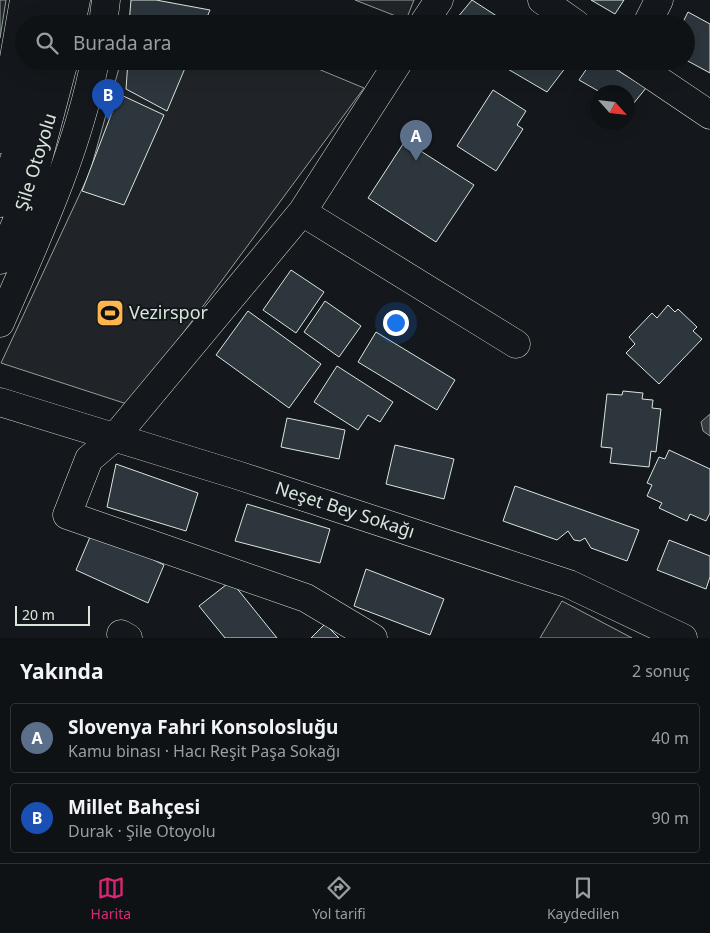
<!DOCTYPE html>
<html lang="tr">
<meta charset="utf-8">
<style>
body{margin:0;font-family:"Noto Sans",sans-serif;background:#181b1e;color:#f1f3f6}
.compass{position:absolute;left:590px;top:85px;width:45px;height:45px;border-radius:50%;background:#0f1215;box-shadow:0 5px 20px #0002;rotate:117deg}
.scale{position:absolute;left:15px;bottom:12px;width:75px;box-sizing:border-box;padding-left:5px;border:2px solid #d8e6dc;border-top:0;font-size:14px;line-height:18px;white-space:nowrap;color:#d8e6dc;-webkit-text-stroke:4px #14181c;paint-order:stroke}
.you{position:absolute;left:395px;top:322px;width:18px;height:18px;margin:-12px;border:4px solid #fff;border-radius:50%;background:#1a73e8;box-shadow:0 0 0 8px #1a73e833}
.badge{display:grid;place-items:center;width:32px;height:32px;border-radius:50%;background:#db2777;color:#fff;font-size:16px;font-weight:700}
.pin{position:absolute;translate:-50% -41px;filter:drop-shadow(0 1px 2px #0008)}
.pin::after{content:'';position:absolute;top:26px;width:18px;height:15px;background:inherit;clip-path:polygon(0 0,100% 0,50% 100%)}
.list{margin:0;padding:0;list-style:none}
h2{display:flex;justify-content:space-between;align-items:center;height:65px;margin:0;padding:0 20px;font-size:21px}
h2 small{font-size:16px;font-weight:400;color:#9b9ea0}
.list li{display:grid;grid-template-columns:32px 1fr auto;gap:15px;align-items:center;box-sizing:border-box;height:70px;margin:0 10px 10px;padding:0 10px;border:1px solid #2f3234;border-radius:5px}
.list b{display:block;font-size:19px;white-space:nowrap}
.list p{margin:0;font-size:16px;white-space:nowrap;color:#9b9ea0}
.list em{font-size:16px;font-style:normal;color:#9b9ea0}
.icon{flex:none;width:28px;height:28px;fill:none;stroke:currentColor;stroke-width:2;stroke-linecap:round;stroke-linejoin:round}
.map{position:relative;flex:none;width:710px;height:638px;overflow:hidden}
.search{position:absolute;background:#0f1215;box-shadow:0 5px 20px #0002;left:15px;right:15px;top:15px;height:55px;display:flex;align-items:center;gap:12px;box-sizing:border-box;padding:0 18px;border-radius:28px;color:#9b9ea0;font-size:19px}
.sheet{height:225px;background:#0f1215}
nav{display:flex;justify-content:space-around;align-items:center;box-sizing:border-box;height:70px;border-top:1px solid #2f3234;background:#0f1215;font-size:14px;color:#9b9ea0}
nav a{display:grid;justify-items:center;gap:2px}
nav .on{color:#db2777}
.map>svg:first-child{display:block}
.green{fill:#202428;stroke:#939e99}
.water{fill:#363b3e;stroke:#939e99}
.building{fill:#2c363c;stroke:#d8e6dc}
.lines{fill:none;stroke-linecap:round;stroke-linejoin:round}
.minor-casing{stroke:#d8e6dc;stroke-width:29}
.major-casing{stroke:#d8e6dc;stroke-width:29}
.highway-casing{stroke:#d8e6dc;stroke-width:29}
.minor{stroke:#14181c;stroke-width:28}
.major{stroke:#14181c;stroke-width:28}
.highway{stroke:#14181c;stroke-width:28}
.labels{text-anchor:middle;stroke-width:4;stroke-linejoin:round;paint-order:stroke}
.street-label{font-size:18px;fill:#d8e6dc;stroke:#14181c}
.poi-label{font-size:18px;fill:#d8e6dc;stroke:#14181c;text-anchor:start}
</style>
<div class="map">
<svg width="710" height="638" viewBox="0 0 710 638">
<rect width="100%" height="100%" fill="#14181c"/>
<path class="green" d="M0,0h6l-6,38z
M355,0h59l-8,20z
M121,61h178l65,27 -234,317 -129,-42 89,-191z
M562,601l70,37h-92z"/>
<path class="water" d="M710,414v22l-7,-5 -2,-9z"/>
<path class="building" d="M131,0h25l54,10 -6,14h-75z
M472,0l37,24h-57z
M591,0h33l-9,14z
M688,12l22,12v49l-24,-13v-36h-4z
M128,61h60l-21,50 -41,-22z
M494,61h73l2,2 -22,29z
M592,61h10l44,27 -17,21 -1,-17h-28l-21,-12z
M493,90l33,21 -9,14 6,4 -27,42 -39,-25z
M119,94l45,21 -40,90 -42,-14z
M405,141l69,44 -38,57 -68,-44z
M291,270l33,22 -28,41 -33,-23z
M325,301l36,25 -22,31 -35,-25z
M668,305l7,7 3,-3 19,18 -4,4 9,8 -43,45 -33,-31 9,-9 -6,-7 23,-24 5,5z
M248,311l73,53 -32,44 -73,-53z
M376,332l79,48 -18,30 -79,-48z
M337,366l56,36 -13,20 -12,-7 -10,15 -44,-28z
M623,391l20,2 -1,6 11,1 -1,8 9,1 -5,43 -5,-1 -2,16 -39,-4 2,-15 -11,-1 6,-53 15,1z
M287,418l58,12 -6,29 -58,-12z
M395,445l59,14 -10,40 -58,-15z
M669,450l41,19v44l-4,8 -16,-7 -3,7 -28,-13 3,-5 -15,-7 5,-11 -5,-2 12,-26 6,2z
M116,464l82,29 -12,38 -79,-24z
M515,486l124,44 -12,31 -36,-13 -6,-10 -5,3 -6,-1 -6,-9 -11,9 -54,-19z
M247,504l83,25 -10,34 -85,-22z
M93,530l71,35 -16,38 -72,-33z
M669,540l41,16v21l-4,12 -49,-19z
M366,569l78,30 -14,36 -76,-29z
M231,581l46,57h-52l-26,-32z
M325,624l14,14h-28z"/>
<g class="lines">
<defs>
<path id="minor" d="M542,0l34,24
M423,24l16,-24
M647,24l12,-24
M630,61l80,54
M302,212l214,132
M0,402l237,73 332,109 114,54
M121,634l7,4
M373,638l-67,-40 -239,-83 22,-56 26,-22 187,-225 97,-151"/>
<path id="major" d="M103,24l3,-24
M0,323c37,-85 77,-170 95,-262"/>
<path id="highway" d="M47,24l4,-24
M71,24l5,-24
M0,139l24,-139
M0,203l19,-58 20,-84
M0,260l29,-67 35,-132"/>
</defs>
<use href="#minor" class="minor-casing"/>
<use href="#major" class="major-casing"/>
<use href="#highway" class="highway-casing"/>
<use href="#minor" class="minor"/>
<use href="#major" class="major"/>
<use href="#highway" class="highway"/>
</g>
<defs>
<symbol id="stadium-square" viewBox="-11 -11 22 22"><rect x="-9" y="-9" width="18" height="18" rx="4" fill="#ffb74d" stroke="#14181c"/><path d="M0-5a6.5 5 0 1 0 0 10a6.5 5 0 1 0 0-10ZM-3.5-1.8h7v3.6h-7Z" fill="#111"/></symbol>
</defs>
<g fill-rule="evenodd">
<use href="#stadium-square" x="94" y="297" width="32" height="32"/>
</g>
<g class="labels">
<g class="street-label">
<text transform="translate(36 162) rotate(-73)" y="6">Şile Otoyolu</text>
<text transform="translate(345 510) rotate(18)" y="6">Neşet Bey Sokağı</text>
</g>
<g class="poi-label">
<text x="129" y="319">Vezirspor</text>
</g>
</g>
</svg>
<svg class="compass" viewBox="-18 -18 36 36"><path d="M0-13l5 13h-10z" fill="#e53935"/><path d="M0 13l5-13h-10z" fill="#9b9ea0"/></svg>
<div class="scale">20 m</div>
<div class="you"></div>
<div class="pin badge" style="left:416px;top:161px;background:#5c6f8a">A</div>
<div class="pin badge" style="left:108px;top:120px;background:#1a4fb4">B</div>
<div class="search"><svg class="icon" aria-label="search" viewBox="0 0 24 24"><circle cx="10" cy="10" r="6"/><path d="M15 15l6 6"/></svg>Burada ara</div>
</div>
<section class="sheet">
<h2>Yakında<small>2 sonuç</small></h2>
<ul class="list">
<li><span class="badge" style="background:#5c6f8a">A</span><div><b>Slovenya Fahri Konsolosluğu</b><p>Kamu binası · Hacı Reşit Paşa Sokağı</p></div><em>40 m</em></li>
<li><span class="badge" style="background:#1a4fb4">B</span><div><b>Millet Bahçesi</b><p>Durak · Şile Otoyolu</p></div><em>90 m</em></li>
</ul>
</section>
<nav>
<a class="on"><svg class="icon" aria-label="map" viewBox="0 0 24 24"><path d="M3 6l6-2 6 2 6-2v14l-6 2-6-2-6 2zM9 4v14M15 6v14"/></svg>Harita</a>
<a><svg class="icon" aria-label="directions" viewBox="0 0 24 24"><path d="M12 3l9 9-9 9-9-9zM9 14v-3h6M13 9l2 2-2 2"/></svg>Yol tarifi</a>
<a><svg class="icon" aria-label="saved" viewBox="0 0 24 24"><path d="M7 4h10v16l-5-4-5 4z"/></svg>Kaydedilen</a>
</nav>
